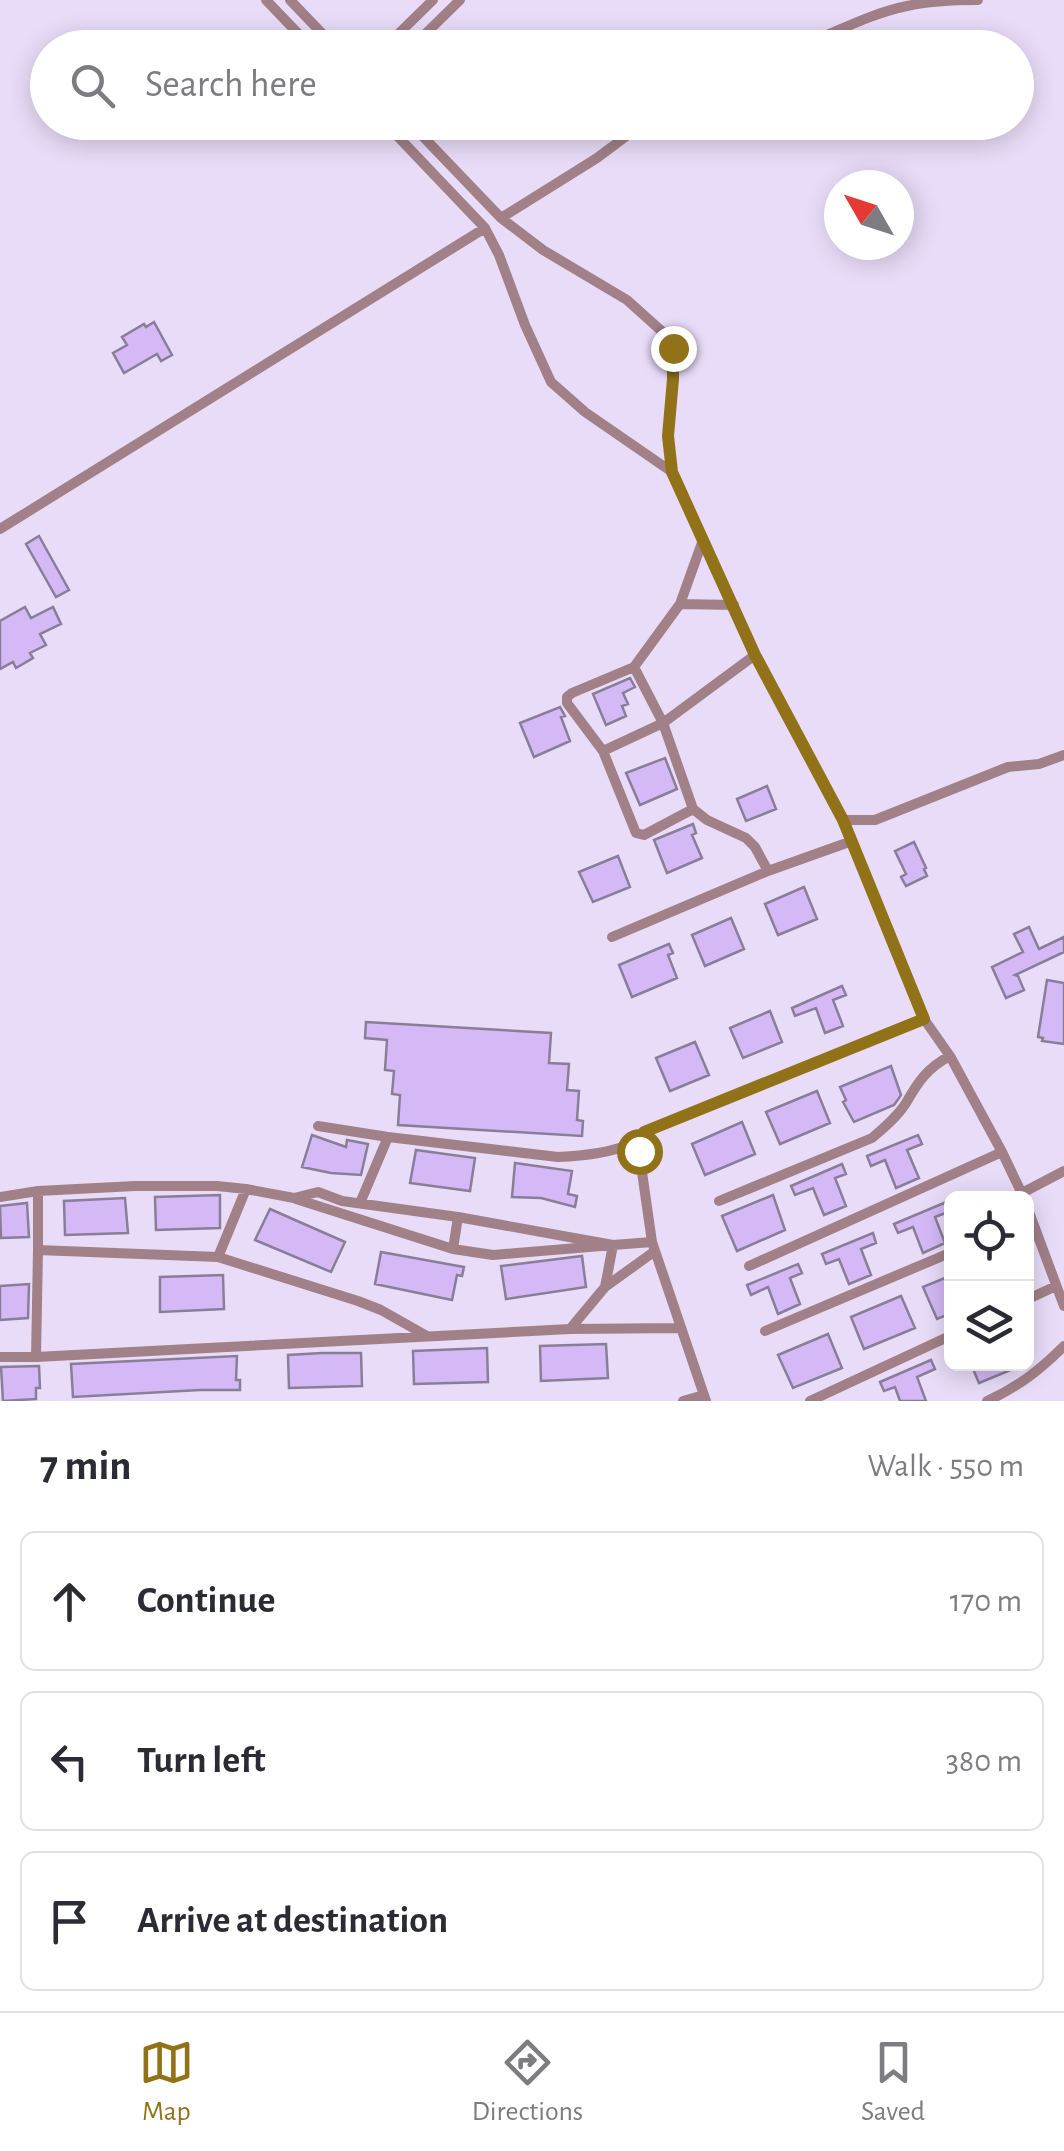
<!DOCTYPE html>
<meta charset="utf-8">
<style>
body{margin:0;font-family:"Alegreya Sans",sans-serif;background:#f2f2f3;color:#2b2b33}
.controls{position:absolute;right:30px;bottom:30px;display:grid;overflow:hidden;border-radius:15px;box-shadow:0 5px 25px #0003}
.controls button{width:90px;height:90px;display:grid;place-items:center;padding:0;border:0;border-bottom:2px solid #e1e1e2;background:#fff;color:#2b2b33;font:50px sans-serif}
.compass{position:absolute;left:824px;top:170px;width:90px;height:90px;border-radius:50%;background:#fff;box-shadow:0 5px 25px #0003;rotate:309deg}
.stop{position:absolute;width:30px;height:30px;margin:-22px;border:8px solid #927219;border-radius:50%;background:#fff}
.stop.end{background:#927219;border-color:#fff;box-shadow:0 2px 10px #0008}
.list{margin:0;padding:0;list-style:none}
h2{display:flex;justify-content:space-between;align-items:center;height:130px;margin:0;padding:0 40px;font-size:42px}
h2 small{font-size:32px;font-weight:400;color:#7c7c81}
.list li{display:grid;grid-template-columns:65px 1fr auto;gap:30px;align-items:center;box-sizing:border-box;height:140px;margin:0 20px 20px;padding:0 20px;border:2px solid #e1e1e2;border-radius:15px}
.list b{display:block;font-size:38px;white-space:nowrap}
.list em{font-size:32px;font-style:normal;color:#7c7c81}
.icon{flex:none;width:55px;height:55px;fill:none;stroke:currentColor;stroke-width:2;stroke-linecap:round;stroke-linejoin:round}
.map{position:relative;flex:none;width:1064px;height:1401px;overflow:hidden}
.search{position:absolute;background:#fff;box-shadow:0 5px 25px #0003;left:30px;right:30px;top:30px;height:110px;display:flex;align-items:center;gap:25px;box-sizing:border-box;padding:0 35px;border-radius:55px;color:#7c7c81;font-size:38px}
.sheet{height:610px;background:#fff}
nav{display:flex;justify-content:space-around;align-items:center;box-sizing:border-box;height:140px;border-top:2px solid #e1e1e2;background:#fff;font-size:28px;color:#7c7c81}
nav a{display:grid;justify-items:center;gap:5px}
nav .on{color:#927219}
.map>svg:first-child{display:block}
.building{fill:#d4b9f6;stroke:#897e98;stroke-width:2.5}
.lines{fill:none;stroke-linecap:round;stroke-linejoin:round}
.street{stroke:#a18187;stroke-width:10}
.route{stroke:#927219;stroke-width:12}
</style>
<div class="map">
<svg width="1064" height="1401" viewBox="0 0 1064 1401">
<rect width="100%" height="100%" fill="#e9dcf9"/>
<path class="building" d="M154,322l18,33 -11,6 -4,-7 -33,19 -11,-20 14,-8 -5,-8 22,-13 2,3z
M39,536l30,54 -13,7 -30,-53z
M25,607l6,11 22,-11 8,17 -21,10 6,11 -16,8 3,5 -17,10 -3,-6 -13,7v-48z
M630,678l5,9 -12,6 5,11 -6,2 4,10 -20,9 -13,-31z
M560,707l5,9 -4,1 9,24 -36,16 -14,-34z
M665,758l12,31 -37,16 -14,-32z
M767,786l9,23 -30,12 -9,-22z
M693,824l3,9 -4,2 10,23 -35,15 -13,-33z
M914,842l12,26 -2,1 3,7 -21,10 -5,-9 5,-3 -11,-23z
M618,856l12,31 -37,15 -14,-30z
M804,887l13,32 -39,16 -13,-31z
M731,918l13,31 -39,17 -13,-31z
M1029,927l10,22 25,-12v15l-49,23 3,1 6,14 -18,8 -14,-31 31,-15 -9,-18z
M669,944l4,9 -5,2 9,23 -45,19 -13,-32z
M1047,980l17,3v61l-22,-3 1,-3 -5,-1z
M842,986l4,9 -13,5 10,26 -18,7 -9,-25 -21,8 -3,-8z
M770,1011l12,31 -39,16 -13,-30z
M366,1022l185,11 -2,30 20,1 -2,26 12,1 -2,29 6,1 -1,15 -184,-11 2,-30 -8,-1 2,-23 -9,-1 2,-30 -22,-2z
M695,1042l14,33 -39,16 -14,-33z
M891,1066l10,29 -2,3 -5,7 -40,17 -11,-20 3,-2 -6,-13z
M817,1091l13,32 -50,21 -14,-32z
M742,1122l13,32 -50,21 -13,-31z
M312,1135l34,12 1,-7 21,4 -7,31 -30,-2 -29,-6z
M918,1135l4,9 -15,6 12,28 -23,10 -11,-28 -14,6 -4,-10z
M416,1150l59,8 -5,33 -60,-8z
M515,1163l57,8 -4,23 9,2 -2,11 -34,-9 -29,-1z
M842,1164l4,10 -11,4 11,28 -22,9 -11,-27 -18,7 -4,-9z
M220,1195v33l-64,2 -1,-33z
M773,1195l12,35 -48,21 -15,-35z
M125,1198l3,35 -63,2 -1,-34z
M27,1203l2,34 -28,1 -1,-32z
M944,1203l4,9 -13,5 10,26 -22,10 -10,-26 -15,6 -4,-9z
M270,1209l75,33 -14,30 -76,-32z
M873,1233l3,10 -15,6 10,26 -22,9 -10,-25 -13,5 -4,-10z
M381,1252l83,15 -2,9 -5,-1 -5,25 -77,-16z
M582,1256l4,31 -80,12 -5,-33z
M798,1264l4,9 -12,5 10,26 -22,10 -10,-27 -17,8 -4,-10z
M223,1275l1,34 -64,3v-35z
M952,1275v38l-15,6 -14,-32z
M29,1284l-1,34 -28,2v-34z
M901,1296l14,32 -51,21 -13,-32z
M828,1334l14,34 -49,20 -15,-33z
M606,1344l2,34 -67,3 -1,-35z
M487,1348l1,34 -74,2 -1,-33z
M322,1353h39l1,33 -73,2 -1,-33z
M237,1356l-1,24h4v10h-40l-127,7 -2,-33z
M931,1360l4,9 -18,8 9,24h-26l-5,-14 -11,4 -4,-9z
M971,1364h54l-46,19z
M39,1366l1,22h-4v11l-33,2 -2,-34z"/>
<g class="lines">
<path class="street" d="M266,0l46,48
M290,0l46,48
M384,48l49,-48
M411,48l49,-48
M796,48c37,-14 72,-34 111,-42 23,-5 47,-6 71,-6
M384,122l101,106 14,27 26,70 26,57 34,30 87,60
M409,122l92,96 42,32 84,50 39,35 7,14v30l-5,57 4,36 83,183 88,165 81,199 26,37 52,96 22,46
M501,218l96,-60 48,-36
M0,529l485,-301
M680,604l54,1
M634,667l29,56 30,86 -49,26 -8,-2 -33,-82 -36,-48v-6l5,-4 62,-26 46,-63 23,-64
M603,751l60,-28 92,-68
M693,809l14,11 39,18 9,9 13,24
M843,820h32l133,-53 31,-3 25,-9
M612,937l156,-66 84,-30
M318,1126l70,11 170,20c23,-1 48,-3 70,-12
M38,1191v59l180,7 140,44 23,9 46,26
M1022,1193l42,-22
M0,1197l38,-6 97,-5h82l29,3 48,9 24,-6 24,9 116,16 155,28 39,-3
M296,1199l157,50 40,6 120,-10 -8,42
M719,1201l153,-63c12,-10 25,-21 34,-35 12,-21 21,-35 44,-47
M360,1203l28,-66
M1026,1204l38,102
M453,1249l5,-32
M218,1257l28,-68
M749,1266l253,-114
M1026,1300l30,-14
M570,1329l35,-42 50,-36
M765,1331l187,-79
M0,1357h36l534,-28 111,-1
M36,1357l2,-107
M683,1401l21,-6
M706,1401l-54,-159 -13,-91 -11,-6 16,-13 280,-113
M810,1401l142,-66
M987,1401c31,-14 53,-31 77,-55"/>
</g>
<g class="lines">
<path class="route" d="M639,1151l5,-19 280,-113 -81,-199 -88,-165 -83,-183 -4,-36 5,-57v-31"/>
</g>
</svg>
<div class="controls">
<button><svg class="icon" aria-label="locate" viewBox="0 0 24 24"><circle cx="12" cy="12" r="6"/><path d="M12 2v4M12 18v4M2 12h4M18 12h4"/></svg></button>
<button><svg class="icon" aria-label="layers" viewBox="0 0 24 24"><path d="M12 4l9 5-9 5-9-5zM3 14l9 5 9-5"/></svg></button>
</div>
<svg class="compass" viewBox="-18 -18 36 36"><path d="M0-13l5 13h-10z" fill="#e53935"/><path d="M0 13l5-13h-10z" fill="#7c7c81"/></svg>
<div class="stop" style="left:639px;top:1151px"></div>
<div class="stop end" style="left:673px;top:348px"></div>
<div class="search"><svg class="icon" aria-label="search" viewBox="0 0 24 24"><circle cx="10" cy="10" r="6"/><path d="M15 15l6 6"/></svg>Search here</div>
</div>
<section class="sheet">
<h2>7 min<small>Walk · 550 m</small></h2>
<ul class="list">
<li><svg class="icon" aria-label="ahead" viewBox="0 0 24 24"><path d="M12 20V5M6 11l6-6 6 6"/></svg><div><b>Continue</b></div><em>170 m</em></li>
<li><svg class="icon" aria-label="left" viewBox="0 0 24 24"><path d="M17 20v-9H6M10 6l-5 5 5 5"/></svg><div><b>Turn left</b></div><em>380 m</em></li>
<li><svg class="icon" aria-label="arrive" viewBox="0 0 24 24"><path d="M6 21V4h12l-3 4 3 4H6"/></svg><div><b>Arrive at destination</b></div></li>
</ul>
</section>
<nav>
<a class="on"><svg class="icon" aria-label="map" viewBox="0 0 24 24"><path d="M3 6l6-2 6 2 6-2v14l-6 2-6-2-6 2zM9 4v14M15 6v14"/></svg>Map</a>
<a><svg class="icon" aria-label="directions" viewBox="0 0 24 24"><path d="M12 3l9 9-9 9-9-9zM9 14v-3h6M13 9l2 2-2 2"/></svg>Directions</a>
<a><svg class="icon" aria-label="saved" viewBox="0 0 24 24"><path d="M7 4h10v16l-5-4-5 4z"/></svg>Saved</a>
</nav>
